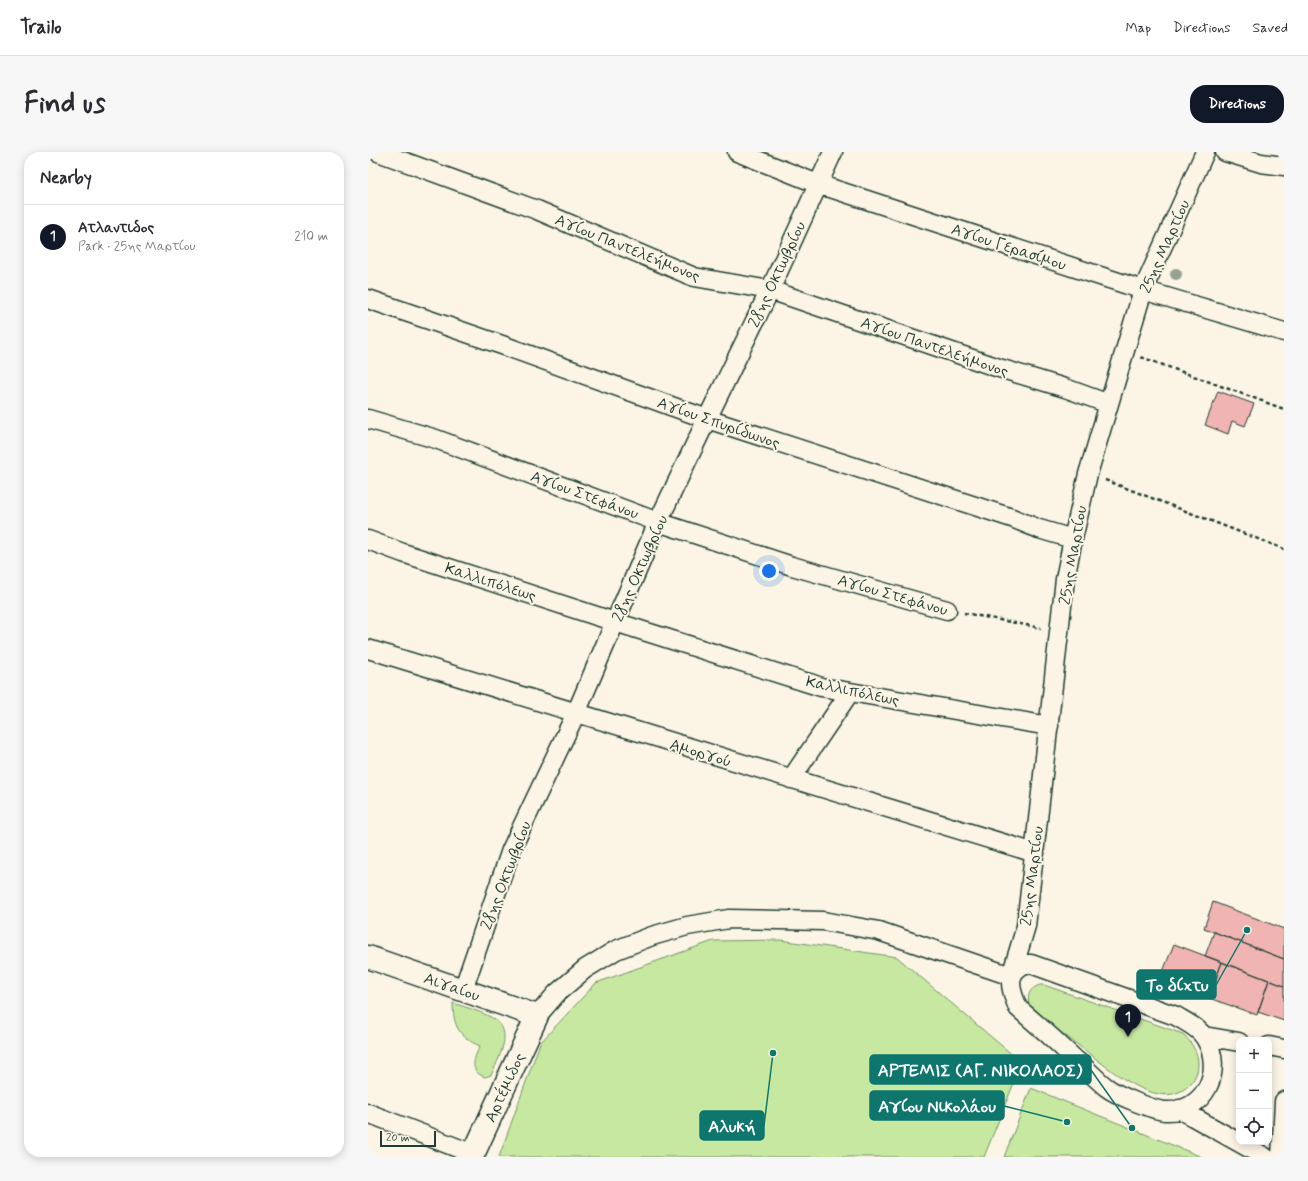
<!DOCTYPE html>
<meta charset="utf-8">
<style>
body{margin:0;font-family:Mynerve,sans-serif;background:#f7f7f7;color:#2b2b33}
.controls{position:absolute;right:12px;bottom:12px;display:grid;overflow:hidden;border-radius:8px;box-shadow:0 2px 10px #0003}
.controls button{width:36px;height:36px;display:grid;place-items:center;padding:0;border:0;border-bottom:1px solid #e1e1e2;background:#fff;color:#2b2b33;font:20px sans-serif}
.scale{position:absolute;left:12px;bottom:10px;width:56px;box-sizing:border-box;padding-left:4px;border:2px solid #1f3d34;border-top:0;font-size:11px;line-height:14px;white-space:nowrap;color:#1f3d34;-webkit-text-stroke:3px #fcf5e5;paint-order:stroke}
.you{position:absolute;left:401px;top:419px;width:14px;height:14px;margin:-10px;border:3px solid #fff;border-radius:50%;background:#1a73e8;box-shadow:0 0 0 6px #1a73e833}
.badge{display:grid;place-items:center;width:26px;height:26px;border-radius:50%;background:#111827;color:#fff;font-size:13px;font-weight:700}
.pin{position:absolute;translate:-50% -33px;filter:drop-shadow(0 1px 2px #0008)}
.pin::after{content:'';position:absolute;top:21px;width:14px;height:12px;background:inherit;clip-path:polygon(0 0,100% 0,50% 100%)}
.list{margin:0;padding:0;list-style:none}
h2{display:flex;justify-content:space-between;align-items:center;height:52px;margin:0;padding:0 16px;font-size:17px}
h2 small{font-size:13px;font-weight:400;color:#7c7c81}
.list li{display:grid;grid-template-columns:26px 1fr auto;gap:12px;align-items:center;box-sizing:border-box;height:64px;padding:0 16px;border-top:1px solid #e1e1e2}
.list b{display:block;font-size:15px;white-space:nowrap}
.list p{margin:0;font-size:13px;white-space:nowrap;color:#7c7c81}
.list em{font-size:13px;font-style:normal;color:#7c7c81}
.icon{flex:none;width:22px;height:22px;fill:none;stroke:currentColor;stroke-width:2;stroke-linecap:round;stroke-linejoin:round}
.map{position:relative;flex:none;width:916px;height:1005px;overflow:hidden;border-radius:16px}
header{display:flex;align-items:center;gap:24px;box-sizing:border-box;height:56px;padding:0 20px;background:#fff;border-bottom:1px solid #e1e1e2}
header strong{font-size:19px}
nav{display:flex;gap:22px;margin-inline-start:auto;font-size:14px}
.intro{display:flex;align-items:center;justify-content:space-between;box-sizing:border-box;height:96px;padding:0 24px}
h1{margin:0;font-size:28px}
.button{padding:10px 18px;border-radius:16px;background:#111827;color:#fff;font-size:14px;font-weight:700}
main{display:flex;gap:24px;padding:0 24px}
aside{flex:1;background:#fff;border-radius:16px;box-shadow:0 2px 10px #0003}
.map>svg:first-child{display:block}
.green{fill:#c7e8a1;stroke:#73926a}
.building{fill:#f0b4b2;stroke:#1f3d34}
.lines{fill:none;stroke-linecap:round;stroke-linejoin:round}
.minor-casing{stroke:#1f3d34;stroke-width:21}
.major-casing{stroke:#1f3d34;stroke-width:25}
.path{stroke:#1f3d34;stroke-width:2.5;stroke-dasharray:4 3;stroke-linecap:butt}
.minor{stroke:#fcf5e5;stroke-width:18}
.major{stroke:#fcf5e5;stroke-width:22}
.tree{fill:#95a290}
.labels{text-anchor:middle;stroke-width:4;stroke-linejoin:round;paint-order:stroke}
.street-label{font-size:16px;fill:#1f3d34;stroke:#fcf5e5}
.leader{fill:none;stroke:#0f766e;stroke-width:1.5}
.callout-dot{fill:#0f766e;stroke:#fcf5e5;stroke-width:1.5}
.callout{fill:#0f766e;stroke:#0f766e;stroke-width:1.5}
.callout-label{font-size:17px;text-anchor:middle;font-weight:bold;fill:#fff}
</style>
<header>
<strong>Trailo</strong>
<nav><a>Map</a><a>Directions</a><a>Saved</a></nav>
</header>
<div class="intro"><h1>Find us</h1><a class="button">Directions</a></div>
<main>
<aside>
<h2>Nearby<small></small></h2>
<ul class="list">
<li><span class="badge">1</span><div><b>Ατλαντιδος</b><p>Park · 25ης Μαρτίου</p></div><em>210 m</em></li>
</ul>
</aside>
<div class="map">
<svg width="916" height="1005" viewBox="0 0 916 1005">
<rect width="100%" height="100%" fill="#fcf5e5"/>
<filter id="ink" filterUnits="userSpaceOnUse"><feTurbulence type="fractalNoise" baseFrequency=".025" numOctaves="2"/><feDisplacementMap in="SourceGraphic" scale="8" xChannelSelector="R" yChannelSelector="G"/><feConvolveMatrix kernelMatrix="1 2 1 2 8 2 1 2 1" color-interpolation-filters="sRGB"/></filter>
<g filter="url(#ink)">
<path class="green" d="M412,788l117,17 125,106 -38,94h-485l41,-114 56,-60 117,-42z
M672,833h4l139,49c10,10 18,22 14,38 -3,9 -9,16 -18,20 -30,14 -78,-30 -101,-47 -16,-12 -34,-24 -48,-38 -4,-10 -1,-19 10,-22z
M85,851c49,16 65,19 38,72l-6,2c-17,-6 -11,-19 -5,-31 -21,-9 -27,-20 -27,-43z
M663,936l171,69h-198z"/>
<path class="building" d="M850,239l36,13 -9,22 -13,-5 -4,13 -23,-9z
M845,750l71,27v30l-80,-31z
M846,780l70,27v27l-79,-30z
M806,792l48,18 -13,36 -49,-19z
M854,810l47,18 -12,35 -48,-17z
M901,828l15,6v35l-26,-9z"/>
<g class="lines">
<defs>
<path id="minor" d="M10,0l159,58 157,67 76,13 229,78 66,20 44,16
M369,0l81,32 325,106 141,42
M857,0l36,11 23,3
M0,147l134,46 205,74 305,99 27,11 34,10
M0,267l68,20 222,83 134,44 155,44
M0,388l35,13 212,69 206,65
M0,497l667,204
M442,531l11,4 228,39
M423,627l59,-87
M657,812h6l145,52c10,6 23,12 29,22 20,32 0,75 -40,73 -12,-1 -49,-16 -59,-24 -10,-8 -19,-18 -29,-26 -19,-18 -39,-36 -59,-53 -7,-17 -14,-35 7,-44z
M643,824l15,-50 39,-347 8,-40 15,-65 55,-184 62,-138
M95,838l48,-140 65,-137 82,-191 49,-103 63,-129 63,-138
M169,864l20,-23 28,-24 31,-19 36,-14 35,-10 42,-7 94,2 56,10 132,45
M836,884l35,6
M901,894l15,3
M811,957l86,48
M0,961l105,41
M913,1005l3,-56"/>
<path id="major" d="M0,805l169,59 -65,141"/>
</defs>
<use href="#minor" class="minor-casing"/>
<use href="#major" class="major-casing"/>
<path class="path" d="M773,205l143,52
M737,328l179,69
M596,461l77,15"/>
<use href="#minor" class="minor"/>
<use href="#major" class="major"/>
</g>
<circle class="tree" cx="808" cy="122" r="6"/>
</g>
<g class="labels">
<g class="street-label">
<text transform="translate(641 94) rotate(18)" y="6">Αγίου Γερασίμου</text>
<text transform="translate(796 94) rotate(-66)" y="6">25ης Μαρτίου</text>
<text transform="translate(260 95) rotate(22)" y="6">Αγίου Παντελεήμονος</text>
<text transform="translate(408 122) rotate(-65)" y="6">28ης Οκτωβρίου</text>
<text transform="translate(567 194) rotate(19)" y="6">Αγίου Παντελεήμονος</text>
<text transform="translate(351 270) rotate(19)" y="6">Αγίου Σπυρίδωνος</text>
<text transform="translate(217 342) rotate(20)" y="6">Αγίου Στεφάνου</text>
<text transform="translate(704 403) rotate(-80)" y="6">25ης Μαρτίου</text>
<text transform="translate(271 416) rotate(-66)" y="6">28ης Οκτωβρίου</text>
<text transform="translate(123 429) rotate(18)" y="6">Καλλιπόλεως</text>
<text transform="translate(525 442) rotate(16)" y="6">Αγίου Στεφάνου</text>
<text transform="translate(485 538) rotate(12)" y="6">Καλλιπόλεως</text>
<text transform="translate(333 600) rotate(17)" y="6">Αμοργού</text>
<text transform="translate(137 723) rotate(-69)" y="6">28ης Οκτωβρίου</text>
<text transform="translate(663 724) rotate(-83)" y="6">25ης Μαρτίου</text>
<text transform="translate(84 834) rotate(19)" y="6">Αιγαίου</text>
<text transform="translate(136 935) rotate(-65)" y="6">Αρτέμιδος</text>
</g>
</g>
<path class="leader" d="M879 778L848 833M764 976L723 918M699 970L636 954M405 901L396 974"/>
<g class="callout-dot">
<circle cx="879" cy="778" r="4"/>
<circle cx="764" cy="976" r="4"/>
<circle cx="699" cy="970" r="4"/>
<circle cx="405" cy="901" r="4"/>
</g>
<g class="callout">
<rect x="769" y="818" width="79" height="29" rx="4"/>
<rect x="502" y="903" width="221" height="29" rx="4"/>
<rect x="502" y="939" width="134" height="29" rx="4"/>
<rect x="332" y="959" width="64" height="29" rx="4"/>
</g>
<g class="callout-label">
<text x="809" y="839">Το δίχτυ</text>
<text x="612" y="924">ΑΡΤΕΜΙΣ (ΑΓ. ΝΙΚΟΛΑΟΣ)</text>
<text x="569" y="960">Αγίου Νικολάου</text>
<text x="364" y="980">Αλυκή</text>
</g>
</svg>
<div class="controls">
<button>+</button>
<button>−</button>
<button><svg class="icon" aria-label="locate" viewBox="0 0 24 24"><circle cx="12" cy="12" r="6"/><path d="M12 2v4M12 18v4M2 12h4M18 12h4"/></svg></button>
</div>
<div class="scale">20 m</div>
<div class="you"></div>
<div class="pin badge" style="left:760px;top:885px">1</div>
</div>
</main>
